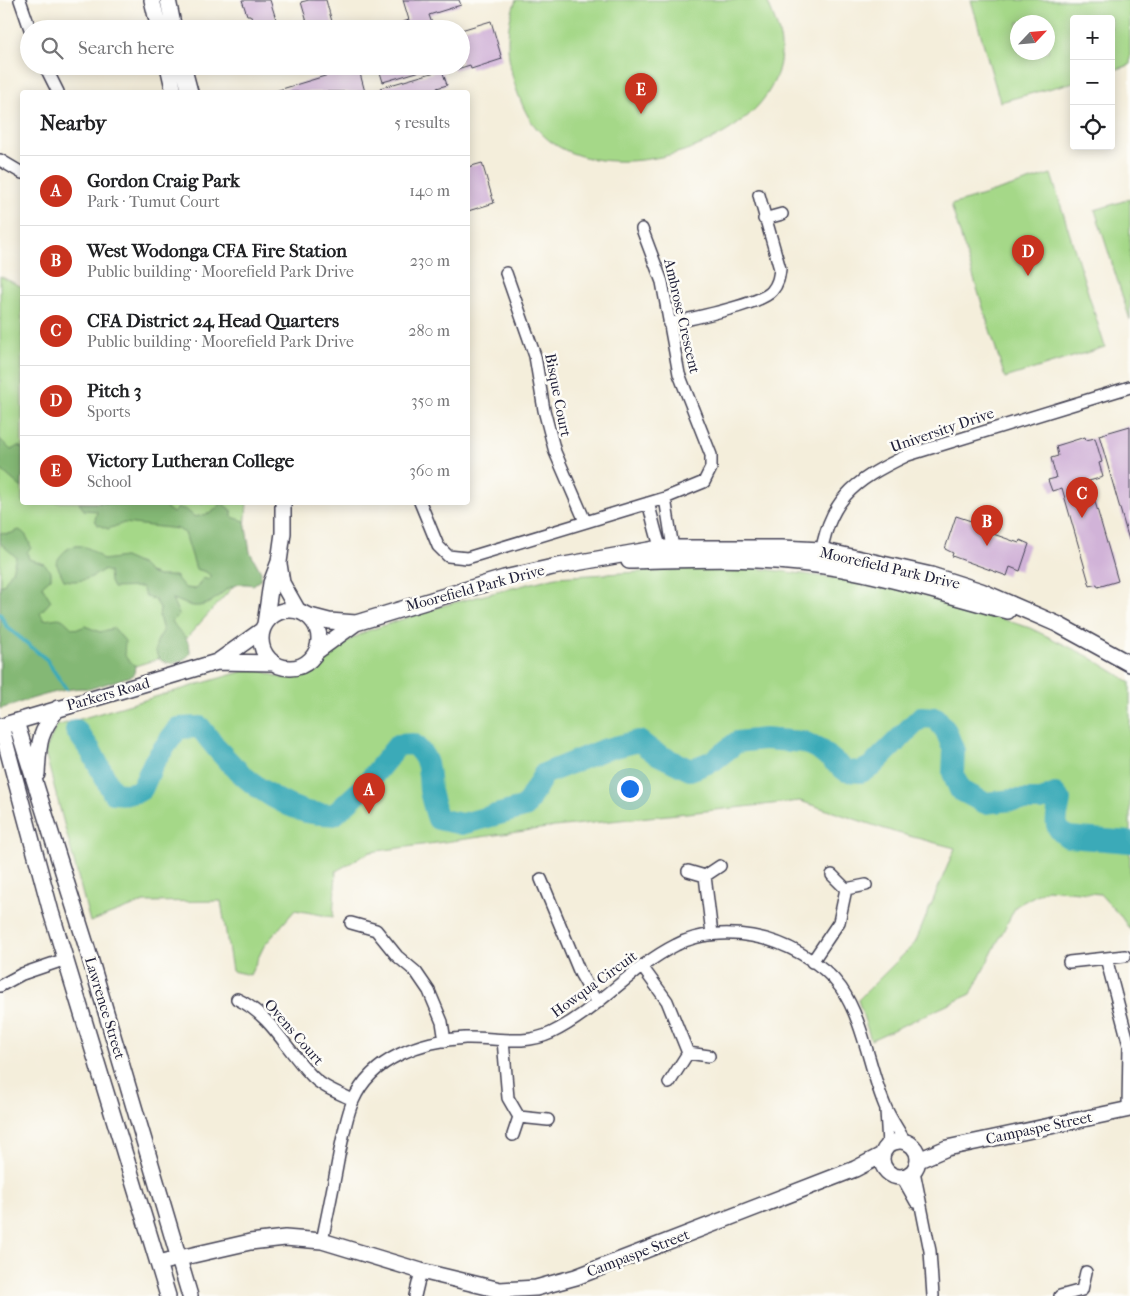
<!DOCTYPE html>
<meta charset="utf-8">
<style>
body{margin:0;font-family:"IM FELL French Canon",serif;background:#f2f2f2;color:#202124}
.controls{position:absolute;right:15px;top:15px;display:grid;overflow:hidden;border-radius:5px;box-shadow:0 2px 12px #0003}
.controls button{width:45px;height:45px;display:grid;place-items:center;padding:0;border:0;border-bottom:1px solid #e0e0e0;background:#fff;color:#202124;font:25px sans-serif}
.compass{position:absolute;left:1010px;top:15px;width:45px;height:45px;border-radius:50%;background:#fff;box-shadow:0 2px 12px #0003;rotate:64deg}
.you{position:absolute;left:629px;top:788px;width:18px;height:18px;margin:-12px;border:4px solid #fff;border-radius:50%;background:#1a73e8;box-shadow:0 0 0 8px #1a73e833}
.badge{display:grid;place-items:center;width:32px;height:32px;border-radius:50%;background:#c8321e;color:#fff;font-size:16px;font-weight:700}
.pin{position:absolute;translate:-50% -41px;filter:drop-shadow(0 1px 2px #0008)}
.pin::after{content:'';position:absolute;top:26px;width:18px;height:15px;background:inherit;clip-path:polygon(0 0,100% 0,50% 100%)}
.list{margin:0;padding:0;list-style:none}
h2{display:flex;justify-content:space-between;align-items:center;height:65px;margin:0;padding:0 20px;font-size:21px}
h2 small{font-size:16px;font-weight:400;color:#757577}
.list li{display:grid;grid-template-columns:32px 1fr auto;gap:15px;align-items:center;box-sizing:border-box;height:70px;padding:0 20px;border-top:1px solid #e0e0e0}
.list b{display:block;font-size:19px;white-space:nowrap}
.list p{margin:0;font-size:16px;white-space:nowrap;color:#757577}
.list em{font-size:16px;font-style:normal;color:#757577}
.icon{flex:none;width:28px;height:28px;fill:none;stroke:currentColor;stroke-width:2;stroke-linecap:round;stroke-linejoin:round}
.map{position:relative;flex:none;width:1130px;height:1296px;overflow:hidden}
.search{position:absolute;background:#fff;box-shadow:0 2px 12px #0003;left:20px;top:20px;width:450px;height:55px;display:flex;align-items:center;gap:12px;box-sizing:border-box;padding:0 18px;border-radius:28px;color:#757577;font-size:19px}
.panel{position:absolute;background:#fff;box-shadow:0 2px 12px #0003;left:20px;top:90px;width:450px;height:415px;border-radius:5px}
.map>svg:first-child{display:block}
.green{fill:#a5d888;stroke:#647d62;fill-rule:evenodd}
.forest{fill:#84b874;stroke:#536d58}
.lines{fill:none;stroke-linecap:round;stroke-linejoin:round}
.stream{stroke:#3aaab8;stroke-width:4}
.river{stroke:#3aaab8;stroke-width:22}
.building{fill:#d1b3d8}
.street-casing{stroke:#424153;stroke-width:14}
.secondary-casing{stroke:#424153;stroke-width:18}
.street{stroke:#fff;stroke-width:11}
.secondary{stroke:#fff;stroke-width:15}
.labels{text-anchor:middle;stroke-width:5;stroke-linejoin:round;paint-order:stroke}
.street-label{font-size:15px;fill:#22223b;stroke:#fdfcf7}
</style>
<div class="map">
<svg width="1130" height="1296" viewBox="0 0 1130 1296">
<rect width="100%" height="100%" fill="#fdfcf7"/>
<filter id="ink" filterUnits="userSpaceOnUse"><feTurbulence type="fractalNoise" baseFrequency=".02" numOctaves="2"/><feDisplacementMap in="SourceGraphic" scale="10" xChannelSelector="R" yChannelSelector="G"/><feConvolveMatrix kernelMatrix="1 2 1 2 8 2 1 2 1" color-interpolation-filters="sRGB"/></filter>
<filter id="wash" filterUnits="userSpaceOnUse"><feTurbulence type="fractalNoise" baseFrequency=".0096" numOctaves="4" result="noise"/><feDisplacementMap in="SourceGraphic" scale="20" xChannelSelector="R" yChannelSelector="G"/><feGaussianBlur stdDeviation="1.12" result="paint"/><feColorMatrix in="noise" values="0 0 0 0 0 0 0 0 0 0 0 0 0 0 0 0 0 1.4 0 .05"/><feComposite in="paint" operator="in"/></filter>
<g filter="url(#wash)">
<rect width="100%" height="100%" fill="#f4eedb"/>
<path class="green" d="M516,0h251c5,14 14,32 14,47 3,94 -165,145 -231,94 -20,-16 -27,-32 -35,-56 -9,-29 -10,-57 1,-85z
M971,0h159v65l-19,6v-52h-37v63l-74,20zM1048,22v30h-30v-30z
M1051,174l54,173 -100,31 -54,-173z
M1130,199v121l-35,-110z
M0,276l22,11v215l225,1 -6,75 -70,77 -171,52z
M738,566l162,20 130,42 58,28 42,26v248l-8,-12 -22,-24 -53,-5 -31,17 -45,88 -100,46 -13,-40 57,-57 40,-95 -61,-16 -94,-31 -246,26 -184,25 -34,19 -3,46 -38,-7 -31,36 -14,29 -18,-4 -11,-70 -77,1 -54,20 -45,-170 11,-26 198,-58 28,10 18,-3 17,-7 16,-19 34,-18 78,-26 111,-28z"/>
<path class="forest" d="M0,439l11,11 7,-4 4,2v40l-22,-19z
M79,503h81l13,10 5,-5 7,1 10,8 16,-4 11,-10 10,8v6l13,4 5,31 11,20 -1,8 -7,5c-31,-7 -34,23 -59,21 -7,0 -15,-6 -22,-7l7,15 -7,7c7,13 19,16 18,33 -11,13 -36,14 -34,-8 0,-5 5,-11 7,-15l-4,-14 1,-9 -5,-8 -10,-4 -3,-9 -29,1 -3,-6 -1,-10 -6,-2c-12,9 -24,13 -39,10l-8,-17c12,-23 30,-22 47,-3l21,-3 18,8 8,8 8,3h17l10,12 11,1 7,-11 6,2 2,-4 -5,-4 -10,-3 -11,-36 -7,-4 -54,-6 -16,6 -10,-4 -3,-5 2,-9 -13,-1z
M19,530c7,3 10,10 12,18l-4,4 2,7 15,5 7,7v7l-9,8 9,15 -11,12 4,7c19,-2 14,-5 28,8l6,1 7,-3 15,6 14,-4 11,13c-1,13 -2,17 10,24l-1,10 -45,14c-16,-5 -71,14 -89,20v-124h3l9,-14 4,-14 -16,-14v-10l9,1z"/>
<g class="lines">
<path class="stream" d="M0,614l7,13 39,32 20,30"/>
<path class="river" d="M76,730l15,21 22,42 12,1 12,-2 5,-3 12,-27 24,-34 22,-1c27,37 59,69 103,84 9,3 21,3 31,4l30,-28 34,-42 15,-1c18,16 15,25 17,47 2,9 5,19 8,28l24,5 63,-17 19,-33 59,-24 36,-9 16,12 35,17 23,-9 24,-19 27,-3 40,3 16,8 26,21 15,1 11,-6 49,-49 15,1 10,13 8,20 -1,22 7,17 25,13 27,-3h29l14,-6 5,6c-2,17 -10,26 8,37l62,5"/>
</g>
<g id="blocks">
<path class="building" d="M242,0h28l9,29h-27l1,-8 -3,-6h-3z
M309,0h17l8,29h-33l1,-6 5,-1 -6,-20z
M403,0h56l2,5 -32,10 5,14h-53l28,-9z
M491,21l11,38 -31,10 -1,-4 -16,5 -1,-4h8v-36z
M358,66l7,26h-93z
M378,66h56v1l-51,15z
M442,70l5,15 -10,3 1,4h-57l-1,-4z
M482,163l12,40 -26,8v-44z
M1130,426v114h-1l-30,-105z
M1085,437l1,3 9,-2 7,24 -3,1 4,14 -14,4 29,100 -20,6 -1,-3 -7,2 -28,-98 -10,3 -4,-11 8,-2 -5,-20 7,-2 -2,-10z
M956,516l18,6 1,-3 10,3 -3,8 37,13 1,-3 9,4 -9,27 -10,-4 -3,9 -55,-20 1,-3 -8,-4z"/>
</g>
</g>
<g filter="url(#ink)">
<use href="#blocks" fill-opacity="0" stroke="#424153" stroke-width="1"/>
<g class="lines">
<defs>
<path id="street" d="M20,0l10,29
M45,66l13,26
M0,160l22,13
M764,219l18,-5
M506,273l29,83 9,54 11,42 30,69
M669,324c22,-6 91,-19 103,-33 6,-7 7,-14 8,-22l-21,-74
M665,498l8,50 -2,6
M420,502l18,44 10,10 19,2 198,-60 39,-16 7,-14v-13l-32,-81 -17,-92 -20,-53
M648,503c5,15 9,40 16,52
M819,565c9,-65 32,-83 89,-110l222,-68
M688,871l17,5 7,58
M705,876l15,-10
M541,879l39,94 17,30
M846,889l20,-4
M351,923l25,7 21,26 19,16 13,19 13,31 3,19
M1106,958l23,87 -1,64
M812,962l27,-40 7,-33 -14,-14
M1069,962l56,-6
M643,968l24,33 21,52 21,3
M0,986l22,-12 44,-15
M237,999c34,16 49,50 73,75 11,13 29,19 43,26
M503,1040l5,58 11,19
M669,1083l19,-30
M886,1110l2,35
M513,1135l6,-18 29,3
M914,1171l16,80 3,45
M902,1177l14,25
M322,1241c6,-29 12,-57 17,-86 4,-17 7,-38 14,-54 19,-44 69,-60 112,-63 29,-1 58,8 86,-5 46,-22 79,-65 125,-88 22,-12 52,-13 76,-9 31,5 70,25 89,52 23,34 28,80 44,118 5,12 13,23 19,34
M415,1296l6,-25
M1060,1296l22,-6 4,-18"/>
<path id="secondary" d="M152,0l7,29
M168,0l6,29
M168,66l6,26
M183,66l7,26
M629,561c70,-2 144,-5 213,8 56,10 111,28 166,42
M279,564l3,19 16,28
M261 639a29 29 0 1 1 58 0a29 29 0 1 1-58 0Z
M306,615l23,6 27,2 148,-45 49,-11 107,-19h122l39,2 110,25 50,16 76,33 73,40
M265,624l6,-41 8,-21 4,-29v-31
M316,652l40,-29
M217,662l45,-32
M16,722l71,226 103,348
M8,724l209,-62 56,1
M1,726l50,186 117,384
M37,774c2,-32 1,-39 21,-66
M882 1159a18 18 0 1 1 36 0a18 18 0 1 1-36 0Z
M919,1160l28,-12 183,-39
M158,1263l92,-21 35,-4 37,3 99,30 79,19 36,-2 40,-11 279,-108 27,-14"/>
</defs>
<use href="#street" class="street-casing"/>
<use href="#secondary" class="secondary-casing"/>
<use href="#street" class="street"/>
<use href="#secondary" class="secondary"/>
</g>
</g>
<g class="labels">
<g class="street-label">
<text transform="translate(682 316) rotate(77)" y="5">Ambrose Crescent</text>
<text transform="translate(558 395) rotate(79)" y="5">Bisque Court</text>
<text transform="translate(942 430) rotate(-19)" y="5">University Drive</text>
<text transform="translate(890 568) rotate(13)" y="5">Moorefield Park Drive</text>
<text transform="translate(475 588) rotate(-15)" y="5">Moorefield Park Drive</text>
<text transform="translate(108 694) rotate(-16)" y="5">Parkers Road</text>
<text transform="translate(594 984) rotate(-36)" y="5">Howqua Circuit</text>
<text transform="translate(105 1008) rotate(73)" y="5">Lawrence Street</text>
<text transform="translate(294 1032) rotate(49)" y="5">Ovens Court</text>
<text transform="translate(1039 1128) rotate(-12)" y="5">Campaspe Street</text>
<text transform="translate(638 1253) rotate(-21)" y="5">Campaspe Street</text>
</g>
</g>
</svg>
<div class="controls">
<button>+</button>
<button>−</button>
<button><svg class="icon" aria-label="locate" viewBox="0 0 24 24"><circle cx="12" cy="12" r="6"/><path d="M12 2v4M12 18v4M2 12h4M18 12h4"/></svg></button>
</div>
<svg class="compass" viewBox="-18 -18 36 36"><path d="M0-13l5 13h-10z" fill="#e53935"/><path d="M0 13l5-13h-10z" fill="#757577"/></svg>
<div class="you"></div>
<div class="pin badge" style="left:369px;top:814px">A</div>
<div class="pin badge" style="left:987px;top:546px">B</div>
<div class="pin badge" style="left:1082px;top:518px">C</div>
<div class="pin badge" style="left:1028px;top:276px">D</div>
<div class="pin badge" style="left:641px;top:114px">E</div>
<div class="search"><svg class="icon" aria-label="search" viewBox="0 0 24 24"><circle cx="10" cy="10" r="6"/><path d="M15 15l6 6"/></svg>Search here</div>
<section class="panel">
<h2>Nearby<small>5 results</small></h2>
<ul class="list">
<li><span class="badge">A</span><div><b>Gordon Craig Park</b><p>Park · Tumut Court</p></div><em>140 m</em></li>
<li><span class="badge">B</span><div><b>West Wodonga CFA Fire Station</b><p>Public building · Moorefield Park Drive</p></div><em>230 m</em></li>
<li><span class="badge">C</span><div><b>CFA District 24 Head Quarters</b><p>Public building · Moorefield Park Drive</p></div><em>280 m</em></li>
<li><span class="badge">D</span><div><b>Pitch 3</b><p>Sports</p></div><em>350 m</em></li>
<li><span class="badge">E</span><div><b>Victory Lutheran College</b><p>School</p></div><em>360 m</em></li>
</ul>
</section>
</div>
